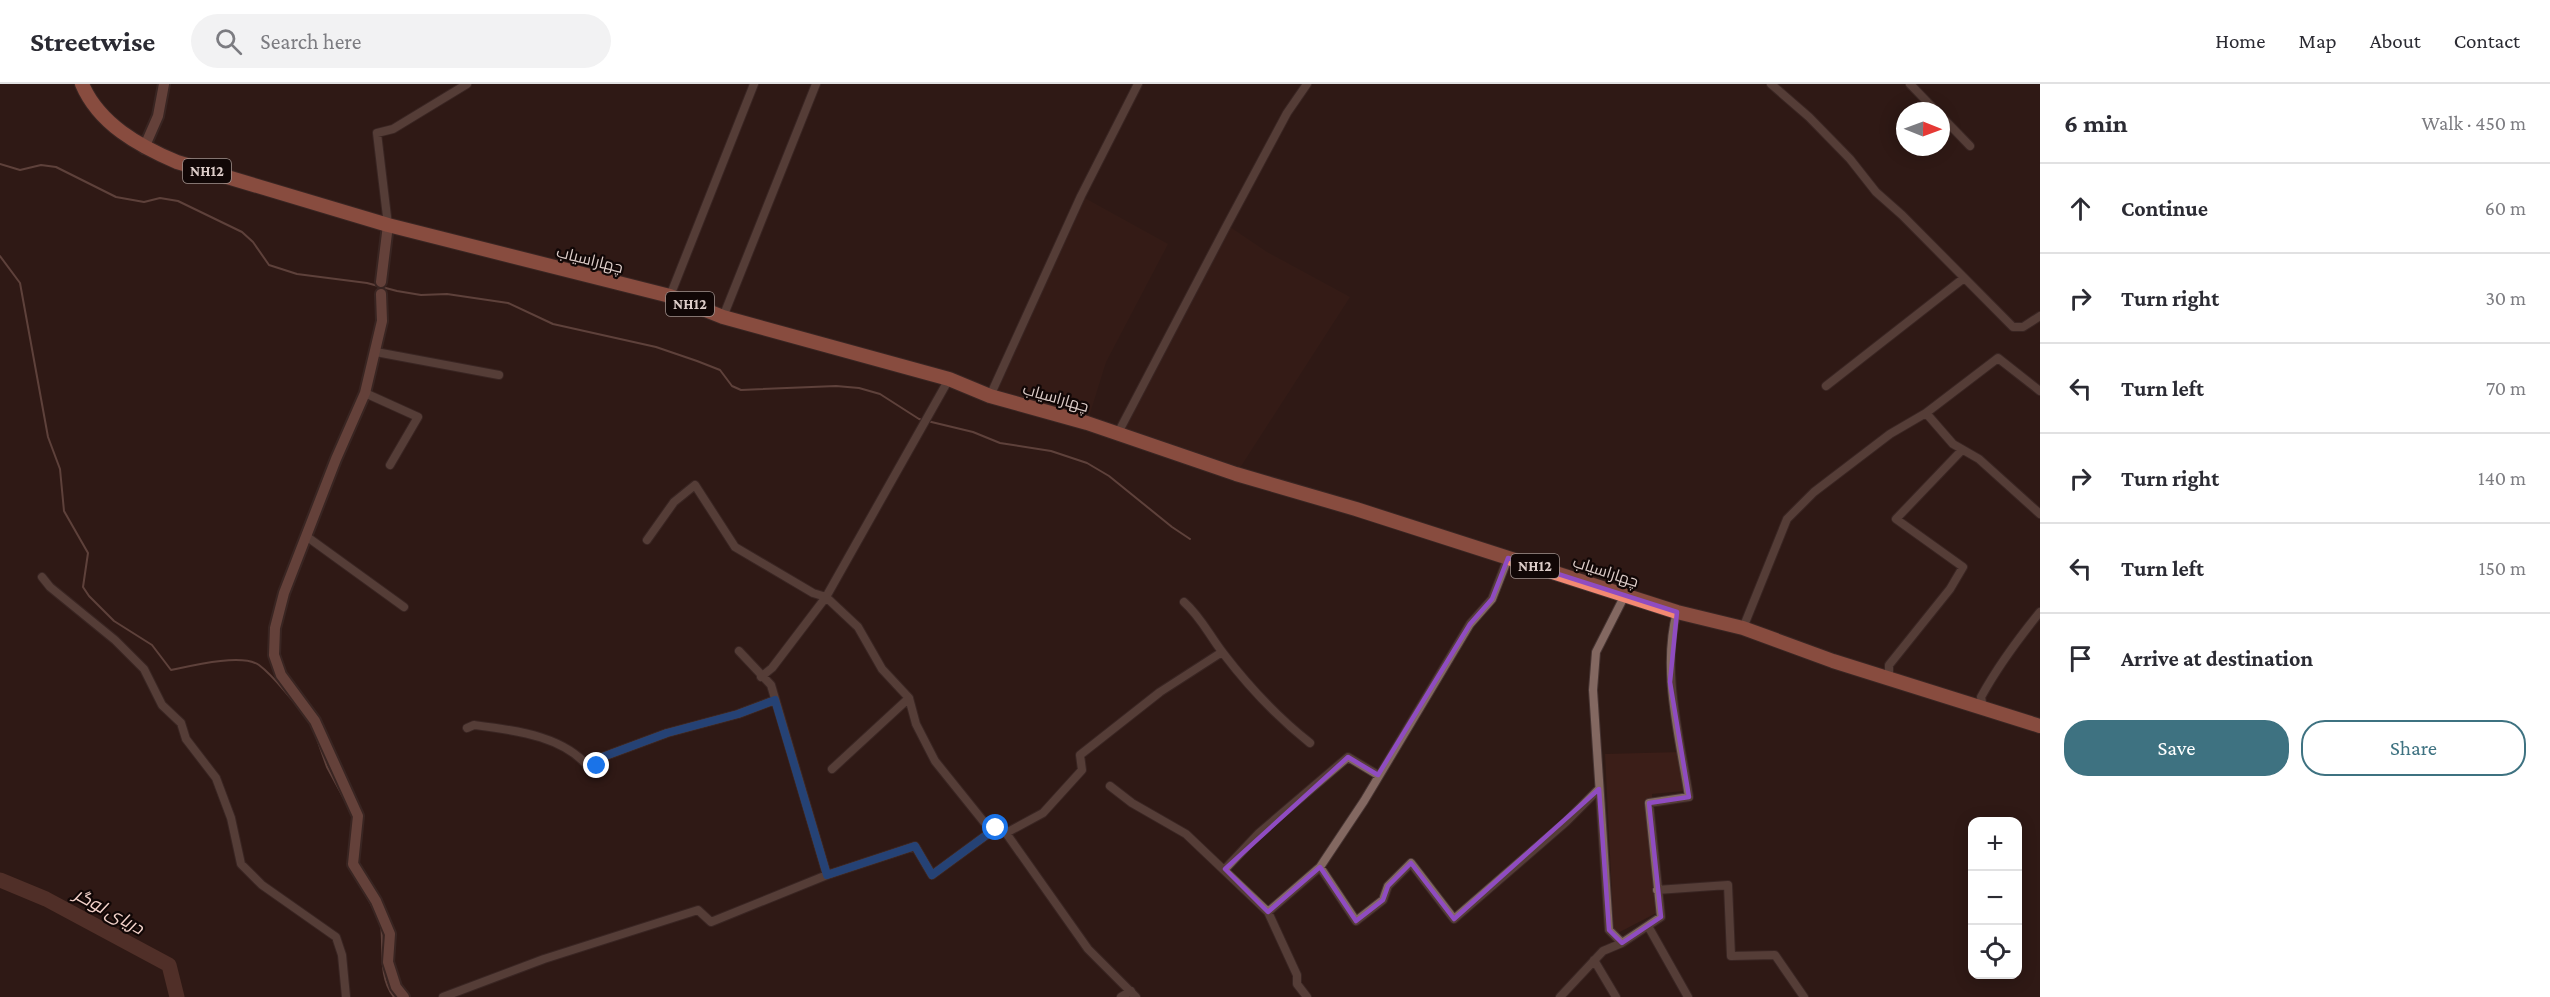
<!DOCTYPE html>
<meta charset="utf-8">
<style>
body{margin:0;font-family:"Crimson Pro",Cairo,serif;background:#f2f2f3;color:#2b2b33}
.controls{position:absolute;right:18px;bottom:18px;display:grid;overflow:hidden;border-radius:12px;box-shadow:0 3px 15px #0003}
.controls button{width:54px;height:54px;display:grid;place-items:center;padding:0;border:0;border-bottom:2px solid #e1e1e2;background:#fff;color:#2b2b33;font:30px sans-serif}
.compass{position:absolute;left:1896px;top:18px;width:54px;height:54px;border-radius:50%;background:#fff;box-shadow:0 3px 15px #0003;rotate:91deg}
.stop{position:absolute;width:18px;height:18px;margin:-14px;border:4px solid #1a73e8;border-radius:50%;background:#fff}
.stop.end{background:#1a73e8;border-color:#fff;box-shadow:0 2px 6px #0008}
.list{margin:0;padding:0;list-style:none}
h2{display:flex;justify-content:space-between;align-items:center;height:78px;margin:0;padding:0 24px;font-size:26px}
h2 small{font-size:20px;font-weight:400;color:#7c7c81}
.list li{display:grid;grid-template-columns:39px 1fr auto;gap:18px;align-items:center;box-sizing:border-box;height:90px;padding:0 24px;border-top:2px solid #e1e1e2}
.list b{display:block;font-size:22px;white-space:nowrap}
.list em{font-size:20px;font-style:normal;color:#7c7c81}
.actions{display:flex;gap:12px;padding:18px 24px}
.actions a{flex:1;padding:14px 0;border:2px solid #3e7281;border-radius:24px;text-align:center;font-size:21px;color:#3e7281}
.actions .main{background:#3e7281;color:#fff}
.icon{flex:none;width:33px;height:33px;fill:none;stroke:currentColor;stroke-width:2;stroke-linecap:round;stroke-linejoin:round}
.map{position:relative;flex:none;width:2040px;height:913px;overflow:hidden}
header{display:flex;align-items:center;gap:36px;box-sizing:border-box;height:84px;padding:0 30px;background:#fff;border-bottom:2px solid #e1e1e2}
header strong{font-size:28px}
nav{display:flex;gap:33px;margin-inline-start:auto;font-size:21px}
.search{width:420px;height:54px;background:#f2f2f3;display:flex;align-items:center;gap:15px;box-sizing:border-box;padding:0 21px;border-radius:33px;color:#7c7c81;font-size:22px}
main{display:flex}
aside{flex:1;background:#fff}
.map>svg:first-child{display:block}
.built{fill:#3b1e18}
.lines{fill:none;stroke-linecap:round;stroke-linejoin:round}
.stream{stroke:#977168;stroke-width:2}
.river{stroke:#794a3f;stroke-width:15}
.street-casing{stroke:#463432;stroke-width:10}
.secondary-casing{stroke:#463432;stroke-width:14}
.highway-casing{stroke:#463432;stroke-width:16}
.street{stroke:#836861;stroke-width:8}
.secondary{stroke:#a57266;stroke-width:10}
.highway{stroke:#f38972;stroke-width:14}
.route{stroke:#1a73e8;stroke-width:8}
.marked{fill:none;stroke:#8f4cc1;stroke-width:4.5;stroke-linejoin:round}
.labels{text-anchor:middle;stroke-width:4.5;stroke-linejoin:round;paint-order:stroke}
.shield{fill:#110706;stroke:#a0928e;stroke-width:1.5}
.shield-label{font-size:15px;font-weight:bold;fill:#ddcdc9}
.street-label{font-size:16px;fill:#ddcdc9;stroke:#110706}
.water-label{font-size:18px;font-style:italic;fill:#f4d3cb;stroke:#110706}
</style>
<header>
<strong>Streetwise</strong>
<div class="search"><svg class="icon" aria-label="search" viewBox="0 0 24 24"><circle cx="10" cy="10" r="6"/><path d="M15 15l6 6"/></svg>Search here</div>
<nav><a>Home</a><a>Map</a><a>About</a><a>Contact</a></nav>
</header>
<main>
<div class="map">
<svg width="2040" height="913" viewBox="0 0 2040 913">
<rect width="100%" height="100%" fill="#2f1a15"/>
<path class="built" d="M1081,112l87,48 -62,118 -19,61 -97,-27z
M1227,141l40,27 83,45 -114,177 -118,-41z
M1681,668l3,39 -32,3 4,83 10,31 -52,27 -9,-181z"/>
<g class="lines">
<path class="stream" d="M0,80l20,6 21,-5 15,2 60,30 28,5 16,-4 18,3 64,31 11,10 16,23 28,9 70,9 30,8 24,4 26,-1 61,9 45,21 103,23 41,14 23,9 12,16 9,4 95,-4 23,2 21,6 39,25 54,13 27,11 51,8 36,12 22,13 63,51 18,12
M0,172l20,27 28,154 12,32 4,42 24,42 -5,34 6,9 25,25 38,24 19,25c19,-4 71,-17 88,-5 16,12 26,28 39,41
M316,652l11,31 20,37
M366,811l9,16
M381,840c3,23 -3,54 13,73"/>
<path class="river" d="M0,796l46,19 123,66 8,32"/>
<defs>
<path id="street" d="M1771,0l38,33 41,42 26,33 26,23 111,112h10l17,-11
M1910,0l26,27
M1941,32l29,30
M388,141l-11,-92 16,-4 74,-45
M670,212l84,-212
M723,233l93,-233
M376,268l123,23
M1826,302l138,-108
M365,309l53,24 -28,48
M990,312l91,-200 57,-112
M1926,329l27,31 26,15 61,55
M1118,349l109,-208 60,-112 20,-29
M306,452l98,71
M647,456l27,-38 21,-17 40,62 78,46 13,4 32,30 24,42 27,29 7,26 19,37 49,61 22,11 82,116 48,48
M42,493l8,10 65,53 29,29 18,36 19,18 5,16 30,39 15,40 10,46 21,21 74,52 6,18 4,42
M1184,518c17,15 25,33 39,51 26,34 54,64 87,90
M1743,544l44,-109 27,-27 76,-58 36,-21 72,-55 42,33
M739,567l32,34 56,190
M761,593l11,-9 54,-71 123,-218
M1889,593v-12l61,-76 13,-22 -67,-48 66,-69
M1983,624l-2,-11c17,-31 37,-58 59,-85
M467,644l7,-3c40,5 95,11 119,48l5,-4 -1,-10 70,-26 71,-19 37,-14
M832,685l77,-71
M1110,702l22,17 54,31 82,78 29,63v9l10,13
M1006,749l37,-20 39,-43 -2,-15 80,-63 62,-40
M1320,783l36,54 27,-21 5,-14 23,-23 43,56 112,-97 33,-33
M1225,785l34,-36 89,-76 30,18
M1657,806l71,-5 3,71 44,-1 29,42
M1268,828l52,-45 44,-66 106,-177 22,-25 16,-41
M1648,842l40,71
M1622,859l-13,-13 -16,-240 3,-38 29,-57
M1594,876l22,37
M443,913l101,-38 154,-49 13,12 116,-47 88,-29 17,29 64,-47
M1121,913l10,-6
M1560,913l43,-46 19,-8 39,-26 -12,-114 40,-6c-9,-59 -28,-127 -12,-185"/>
<path id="secondary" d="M144,64l14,-32 6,-32
M381,198l7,-57
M381,210l1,27 -17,72 -29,66 -52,134 -9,35 -1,27 7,20 34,46 43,95 -5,48 23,37 14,33 -2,28 8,25 8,10"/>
<path id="highway" d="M82,0c17,40 57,62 95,78l211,63 282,71 53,21 226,62 41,17 97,27 149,51 120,35 321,103 66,16 90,33 207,65"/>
</defs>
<use href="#street" class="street-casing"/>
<use href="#secondary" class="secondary-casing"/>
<use href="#highway" class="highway-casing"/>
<use href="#street" class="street"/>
<use href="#secondary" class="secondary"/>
<use href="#highway" class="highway"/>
</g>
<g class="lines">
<path class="route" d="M597,682v-7l70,-26 71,-19 37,-14 52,175 88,-29 17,29 64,-47"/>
</g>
<path d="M0 0H2040V913H0ZM1508,474l169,54 -7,70 19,115 -40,6 12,114 -39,26 -13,-13 -10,-141 -145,130 -43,-56 -23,23 -5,14 -27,21 -36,-54 -52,45 -43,-43 123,-112 30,18 92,-151 22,-25z" fill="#2f1a15" fill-opacity=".55" fill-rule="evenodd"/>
<path class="marked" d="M1508,474l169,54 -7,70 19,115 -40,6 12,114 -39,26 -13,-13 -10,-141 -145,130 -43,-56 -23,23 -5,14 -27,21 -36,-54 -52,45 -43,-43 123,-112 30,18 92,-151 22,-25z"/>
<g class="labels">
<g class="shield">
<rect x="183" y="75" width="48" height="24" rx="4.5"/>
<rect x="666" y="208" width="48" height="24" rx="4.5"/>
<rect x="1511" y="470" width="48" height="24" rx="4.5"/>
</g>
<g class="shield-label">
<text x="207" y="92">NH12</text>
<text x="690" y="225">NH12</text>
<text x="1535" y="487">NH12</text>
</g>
<g class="street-label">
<text transform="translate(590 175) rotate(14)" y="6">چهاراسیاب</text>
<text transform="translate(1056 313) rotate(16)" y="6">چهاراسیاب</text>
<text transform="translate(1606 487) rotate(18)" y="6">چهاراسیاب</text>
</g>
<g class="water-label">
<text transform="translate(109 827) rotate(29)" y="6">دریای لوگر</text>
</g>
</g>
</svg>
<div class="controls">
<button>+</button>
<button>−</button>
<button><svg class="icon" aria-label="locate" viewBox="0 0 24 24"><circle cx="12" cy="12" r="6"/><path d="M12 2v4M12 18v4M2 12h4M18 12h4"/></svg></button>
</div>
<svg class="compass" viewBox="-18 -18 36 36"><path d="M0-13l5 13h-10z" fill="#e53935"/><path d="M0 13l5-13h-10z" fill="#7c7c81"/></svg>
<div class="stop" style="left:996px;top:744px"></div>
<div class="stop end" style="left:597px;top:682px"></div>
</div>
<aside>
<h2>6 min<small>Walk · 450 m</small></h2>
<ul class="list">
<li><svg class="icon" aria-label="ahead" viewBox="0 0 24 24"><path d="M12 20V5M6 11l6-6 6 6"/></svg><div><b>Continue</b></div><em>60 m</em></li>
<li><svg class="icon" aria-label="right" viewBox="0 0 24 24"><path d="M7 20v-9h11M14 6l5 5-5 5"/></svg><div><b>Turn right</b></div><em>30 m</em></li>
<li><svg class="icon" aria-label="left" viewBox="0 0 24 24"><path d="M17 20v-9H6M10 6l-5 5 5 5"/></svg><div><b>Turn left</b></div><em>70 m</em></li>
<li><svg class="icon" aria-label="right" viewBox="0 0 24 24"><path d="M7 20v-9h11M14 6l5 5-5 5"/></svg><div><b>Turn right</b></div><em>140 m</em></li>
<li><svg class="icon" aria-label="left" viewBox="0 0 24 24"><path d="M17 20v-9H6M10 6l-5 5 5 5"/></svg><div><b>Turn left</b></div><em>150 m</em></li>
<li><svg class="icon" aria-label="arrive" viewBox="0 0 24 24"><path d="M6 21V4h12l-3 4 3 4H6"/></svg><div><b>Arrive at destination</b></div></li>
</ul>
<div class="actions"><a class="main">Save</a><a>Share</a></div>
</aside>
</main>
